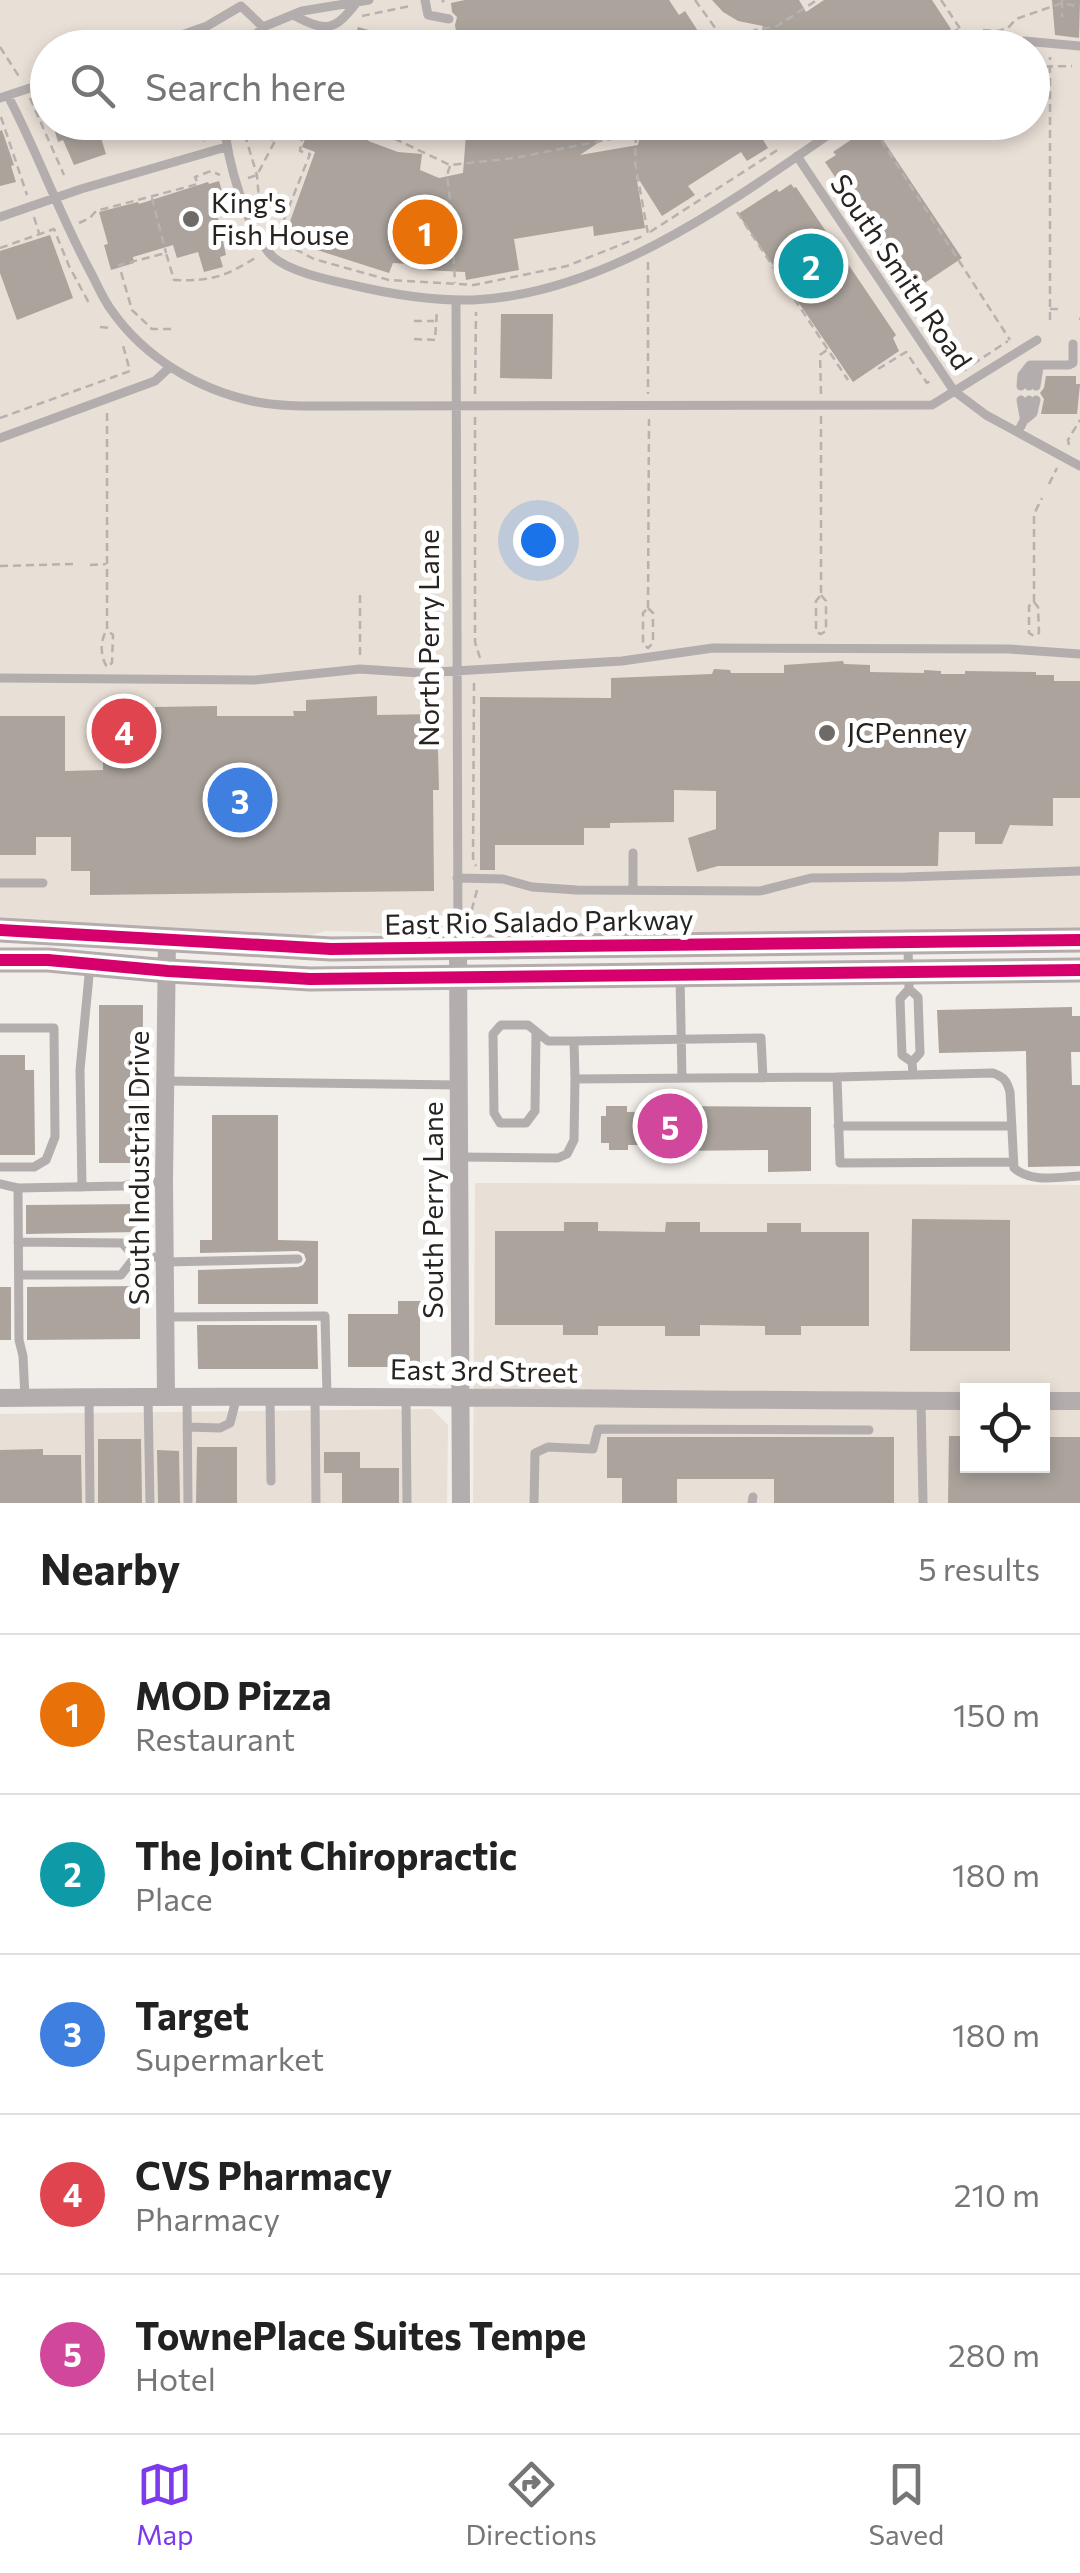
<!DOCTYPE html>
<style>
body{margin:0;font-family:Commissioner,sans-serif;background:#f6f6f6;color:#222}
.controls{position:absolute;right:30px;bottom:30px;display:grid;overflow:hidden;border-radius:0px;box-shadow:0 5px 15px #0003}
.controls button{width:90px;height:90px;display:grid;place-items:center;padding:0;border:0;border-bottom:2px solid #e0e0e0;background:#fff;color:#222;font:50px sans-serif}
.you{position:absolute;left:538px;top:540px;width:35px;height:35px;margin:-25px;border:8px solid #fff;border-radius:50%;background:#1a73e8;box-shadow:0 0 0 15px #1a73e833}
.badge{display:grid;place-items:center;width:65px;height:65px;border-radius:50%;background:#7c3aed;color:#fff;font-size:32px;font-weight:700}
.pin{position:absolute;translate:-50% -50%;border:5px solid #fff;box-shadow:0 2px 10px #0006}
.list{margin:0;padding:0;list-style:none}
h2{display:flex;justify-content:space-between;align-items:center;height:130px;margin:0;padding:0 40px;font-size:42px}
h2 small{font-size:32px;font-weight:400;color:#767676}
.list li{display:grid;grid-template-columns:65px 1fr auto;gap:30px;align-items:center;box-sizing:border-box;height:160px;padding:0 40px;border-top:2px solid #e0e0e0}
.list b{display:block;font-size:38px;white-space:nowrap}
.list p{margin:0;font-size:32px;white-space:nowrap;color:#767676}
.list em{font-size:32px;font-style:normal;color:#767676}
.icon{flex:none;width:55px;height:55px;fill:none;stroke:currentColor;stroke-width:2;stroke-linecap:round;stroke-linejoin:round}
.map{position:relative;flex:none;width:1080px;height:1503px;overflow:hidden}
.search{position:absolute;background:#fff;box-shadow:0 5px 15px #0003;left:30px;right:30px;top:30px;height:110px;display:flex;align-items:center;gap:25px;box-sizing:border-box;padding:0 35px;border-radius:55px;color:#767676;font-size:38px}
.sheet{height:930px;background:#fff}
nav{display:flex;justify-content:space-around;align-items:center;box-sizing:border-box;height:140px;border-top:2px solid #e0e0e0;background:#fff;font-size:28px;color:#767676}
nav a{display:grid;justify-items:center;gap:5px}
nav .on{color:#7c3aed}
.map>svg:first-child{display:block}
.built{fill:#e8dfd6;fill-rule:evenodd}
.building{fill:#aba39c}
.lines{fill:none;stroke-linecap:round;stroke-linejoin:round}
.path{stroke:#b6b2b0;stroke-width:2.5;stroke-dasharray:8 5;stroke-linecap:butt}
.service{stroke:#b4adae;stroke-width:9}
.minor{stroke:#b4adae;stroke-width:18}
.secondary{stroke:#b4acad;stroke-width:25}
.cycleway-casing{stroke:#fff;stroke-width:19}
.cycleway{stroke:#d6006c;stroke-width:12}
.poi-dot{fill:#6d6a67;stroke:#fff;stroke-width:4}
.labels{text-anchor:middle;stroke-width:10;stroke-linejoin:round;paint-order:stroke}
.poi-label{font-size:28px;fill:#262320;stroke:#fff;text-anchor:start}
.street-label{font-size:28px;fill:#262320;stroke:#fff}
</style>
<div class="map">
<svg width="1080" height="1503" viewBox="0 0 1080 1503">
<rect width="100%" height="100%" fill="#f2eeea"/>
<path class="built" d="M0,0h1080v929l-345,5 -86,-5h-168l-60,9 -52,-6 -43,-1 -32,8 -294,-18zM48,48h984v74h-984z
M475,1183l605,2v318h-607zM968,1390h74v76h-74z
M432,1409l16,16 -1,78h-447v-89z"/>
<path class="building" d="M465,0h204l10,15 6,-4 24,37h-279l4,-16 23,6 -2,-13 2,-8 -5,-5 -1,-9z
M712,0h87l7,12 18,-12h108l19,29 -29,19h-164l5,-22 -25,-5 -15,-9z
M1052,0h28l-1,38 -24,-3z
M358,27l60,17 -1,4h-66z
M284,31l9,7 21,-1 26,6 -1,5h-69z
M52,122h44l10,32 -32,11 -11,-25 -5,2z
M467,122h162l-49,33 58,-10 5,-23h109l16,26 -21,13 -6,-9 -53,34 7,9 -33,21 -26,-41 9,53 -51,8 -1,-10 -79,13 5,31 -53,10 -1,-8 -41,-2 1,-5 -32,-2 -4,10 -72,-23 1,-3 -34,-9 31,-86 -13,-5 7,-18 18,6 8,-12 36,19 27,10 24,2 -2,16 19,8 24,-5z
M873,125l89,133 -39,26 -2,-4 -11,8 -85,-126 11,-7 -3,-3z
M2,130l12,35 -3,1 5,16 -16,4v-55z
M219,181l6,20 -10,3 11,51 -6,2 3,10 -19,5 -6,-20 -21,6 -4,-13 -40,12 1,6 -23,7 -7,-25 4,-1 -9,-32 39,-10 1,2 69,-22 1,2z
M791,184l3,4 2,-1 100,148 -3,3 6,13 -46,31 -115,-168 39,-25 2,3z
M50,235l23,63 -56,22 -17,-47v-22z
M501,314h52l-1,65 -52,-1z
M1046,376h30v8h4l-3,30h-36l3,-15 -4,-6 4,-5z
M843,661l1,3 26,1v7l54,1v-3l17,1v3h24v-3l71,1v3h18v6h26v117h-27v28l-43,-1 -8,19h-27v-12h-36l-1,34h-220l-21,6 -9,-34 28,-9v-38l-42,-1v32l-64,1v5h-26v17h-89v25h-15v-173l131,1v-20l101,-4 2,-5 16,1 1,3h53v-8z
M377,696v19l60,-1 2,76h-6l1,101 -344,4v-24h-19v-34h-35v18h-36v-139h65v55l38,-1v-55l53,-1 -1,-7 62,-1v10h77l-1,-5h13v-11z
M99,1005h44l-1,158h-43z
M1072,1007v9h8v36h-9l1,33h8v81l-52,1 -2,-116 -87,2 -2,-43z
M0,1055h25v15h9l1,85h-35z
M606,1106h21v6l48,-1v-5l136,1v64l-43,1v-22l-91,1v-6h-49v5h-19v-7h-8v-27h5z
M212,1115h66v125l40,1v63h-120v-34l100,-3 5,-2 3,-5 -2,-6 -6,-3 -98,2v-13h12z
M138,1204v28l-112,2v-29z
M912,1219l98,1v131h-100z
M564,1222h34v9l67,1 1,-10h34v10h67v-9h34v9h68v94h-68v9h-36v-9l-65,-1v11h-35v-10h-67v9h-35v-10h-68v-94h69z
M140,1286v53l-113,1v-53z
M0,1287h11v53h-11z
M398,1301h32v13h-10v53h-72v-53h50z
M197,1325h120l1,44h-120z
M949,1436h19v30h74v-29h38v66h-132z
M607,1437h287v66h-120v-24h-97v24h-55v-25h-15z
M98,1439h43l1,64h-44z
M197,1447h40v56h-41z
M43,1449v6h38l1,48h-82v-53z
M157,1450l22,1 1,52h-22z
M324,1452h36v16h39v35h-57v-30h-18z"/>
<g class="lines">
<path class="path" d="M695,0l26,36
M941,0l32,48
M1062,0v17
M442,2l2,-2
M362,16l48,-10
M983,30l15,1 10,-3 8,-9 46,-16 18,4
M742,43l13,-13 22,-4 40,-26
M0,47l20,31
M211,48h3
M264,48l9,-11
M712,48l4,-9 9,-4 14,4 4,9
M930,48l28,-19
M1032,67l40,-1
M30,98l34,77
M35,106l13,-4
M1,117l26,78
M207,122l1,4
M241,122l16,53 2,25 12,26 20,21 23,12 75,21 85,5 93,-19 76,-30
M245,122l28,18
M359,122l91,43 64,-7 122,-24 16,-12
M773,122l14,21
M200,129l4,13
M854,132l16,-9 140,217
M636,135l-1,27 13,72
M797,137l22,-15
M450,166l-3,9 4,31 4,77
M248,178l9,-3 18,-34 26,-19
M152,198l14,55
M737,212l111,168
M34,217l5,16
M79,223l11,-5 6,-7 102,-27 -3,-7 16,-6 9,4
M279,232l31,-78 -10,-3 3,-20 7,-9
M650,232l129,-83
M0,248l54,-19 15,37 21,39
M648,262v132
M1050,309h7l3,4
M1079,319h1
M1050,320v-263
M414,321h20
M100,327l11,1
M171,329h-19l-20,-19 -13,-45 47,-12 8,27c39,1 50,-3 83,-23
M414,339l21,1 2,-30
M954,355l10,15 3,-1
M973,364l35,-23
M878,369l28,-17 21,31 3,-2
M475,394l1,-82
M821,394l-1,-39 7,-5
M107,413v217c-7,9 -7,27 0,37l5,-4 1,-28 -6,-5
M821,416v179
M475,417v225l5,16
M0,418l130,-47 -8,-29
M1069,445l-1,-5 12,-20
M1049,484l8,-16
M90,565l16,-1
M0,566l73,-2
M821,595l5,6v30l-5,3 -5,-2v-31z
M1034,602v-88l8,-16
M1034,602l4,5 1,26 -5,3 -5,-3v-27z
M648,608l1,-189
M648,608l5,5v30l-5,5 -5,-4v-31z
M360,655v-63
M474,683l-1,175 3,8
M476,922l-5,-9 6,-23"/>
<path class="service" d="M425,0l3,15 21,4
M293,15c33,17 41,17 64,-13
M145,48l62,-22 34,-20 22,21
M243,48l20,-21 39,-16 67,-11
M995,48l29,-7 56,5
M8,96c30,57 51,118 82,175 7,13 13,28 22,40 33,47 86,78 140,90 28,6 57,5 85,5l595,-1 105,-65
M0,98l48,-16
M224,122c3,37 22,109 49,135 17,15 56,23 79,28 38,9 81,16 121,15 136,-6 265,-103 374,-178
M797,156l157,235 32,24 94,51
M0,217l81,-28 145,-42
M456,300l2,646
M1021,386l1,-11 8,-10h39l4,-2v-19
M1029,386v-11l5,-8
M1036,386l3,-19
M1021,400l3,17
M1026,419l7,-6 3,-13
M1018,432l6,-12 5,-20
M0,438l155,-57 15,-14
M0,678l255,2 105,-11 60,4 202,-12 91,-13 296,1 71,5
M457,878l46,1 29,8 45,3 183,1 51,-13 95,-1 174,-6
M0,883h43
M633,890v-37
M908,946l1,43 -9,10 2,56 10,7 8,-9 -2,-56 -9,-8
M680,976l2,102
M0,1028h54l1,109 -9,23 -12,7h-34
M536,1033l-1,78 -9,12h-26l-6,-10 -1,-79 8,-9h27l20,16h26
M912,1062l1,13 80,-2c11,4 14,8 17,19l4,76c17,15 45,9 66,8
M837,1077l76,-2
M575,1079l-1,-38 187,-3 2,40
M166,1081l292,4
M838,1126h174
M460,1157l98,1 9,-4 7,-14 1,-61 262,-2 3,86 173,-1
M0,1184l18,4
M82,1187l-2,-117 10,-105
M18,1242l104,1 13,14h28
M166,1262l132,-3
M19,1275h102l14,-18
M166,1317l159,-1 2,80
M187,1396l1,107
M270,1396l1,85
M315,1396l1,107
M406,1396l1,107
M89,1397l1,106
M148,1397l2,106
M25,1398l-2,-42 -4,-16 -1,-152 105,-2 16,-4h25
M921,1401l2,102
M187,1427l33,1 10,-5 7,-27
M534,1503l1,-50 13,-6 45,2 5,-20 271,1
M752,1503l1,-6"/>
<path class="minor" d="M458,949l3,554
M166,1397l-2,-215 3,-243
M0,1398c323,-4 645,2 968,3
M1042,1401h38"/>
<path class="secondary" d="M0,930l331,19 749,-9
M0,960h48l120,11 142,8 770,-9"/>
<defs>
<path id="cycleway" d="M0,930l331,19 749,-9
M0,960h48l120,11 142,8 770,-9"/>
</defs>
<use href="#cycleway" class="cycleway-casing"/>
<use href="#cycleway" class="cycleway"/>
</g>
<g class="poi-dot">
<circle cx="191" cy="219" r="10"/>
<circle cx="827" cy="733" r="10"/>
</g>
<g class="labels">
<g class="poi-label">
<text x="211" y="213">King's<tspan x="211" dy="32">Fish House</tspan></text>
<text x="847" y="743">JCPenney</text>
</g>
<g class="street-label">
<text transform="translate(901 272) rotate(56)" y="10">South Smith Road</text>
<text transform="translate(429 638) rotate(-90)" y="10">North Perry Lane</text>
<text transform="translate(539 922) rotate(-1)" y="10">East Rio Salado Parkway</text>
<text transform="translate(139 1168) rotate(-90)" y="10">South Industrial Drive</text>
<text transform="translate(433 1210) rotate(-90)" y="10">South Perry Lane</text>
<text transform="translate(484 1371) rotate(1)" y="10">East 3rd Street</text>
</g>
</g>
</svg>
<div class="controls">
<button><svg class="icon" aria-label="locate" viewBox="0 0 24 24"><circle cx="12" cy="12" r="6"/><path d="M12 2v4M12 18v4M2 12h4M18 12h4"/></svg></button>
</div>
<div class="you"></div>
<div class="pin badge" style="left:425px;top:232px;background:#e8710a">1</div>
<div class="pin badge" style="left:811px;top:266px;background:#0f9aa8">2</div>
<div class="pin badge" style="left:240px;top:800px;background:#3f7fe0">3</div>
<div class="pin badge" style="left:124px;top:731px;background:#e0444e">4</div>
<div class="pin badge" style="left:670px;top:1126px;background:#d1479c">5</div>
<div class="search"><svg class="icon" aria-label="search" viewBox="0 0 24 24"><circle cx="10" cy="10" r="6"/><path d="M15 15l6 6"/></svg>Search here</div>
</div>
<section class="sheet">
<h2>Nearby<small>5 results</small></h2>
<ul class="list">
<li><span class="badge" style="background:#e8710a">1</span><div><b>MOD Pizza</b><p>Restaurant</p></div><em>150 m</em></li>
<li><span class="badge" style="background:#0f9aa8">2</span><div><b>The Joint Chiropractic</b><p>Place</p></div><em>180 m</em></li>
<li><span class="badge" style="background:#3f7fe0">3</span><div><b>Target</b><p>Supermarket</p></div><em>180 m</em></li>
<li><span class="badge" style="background:#e0444e">4</span><div><b>CVS Pharmacy</b><p>Pharmacy</p></div><em>210 m</em></li>
<li><span class="badge" style="background:#d1479c">5</span><div><b>TownePlace Suites Tempe</b><p>Hotel</p></div><em>280 m</em></li>
</ul>
</section>
<nav>
<a class="on"><svg class="icon" aria-label="map" viewBox="0 0 24 24"><path d="M3 6l6-2 6 2 6-2v14l-6 2-6-2-6 2zM9 4v14M15 6v14"/></svg>Map</a>
<a><svg class="icon" aria-label="directions" viewBox="0 0 24 24"><path d="M12 3l9 9-9 9-9-9zM9 14v-3h6M13 9l2 2-2 2"/></svg>Directions</a>
<a><svg class="icon" aria-label="saved" viewBox="0 0 24 24"><path d="M7 4h10v16l-5-4-5 4z"/></svg>Saved</a>
</nav>
